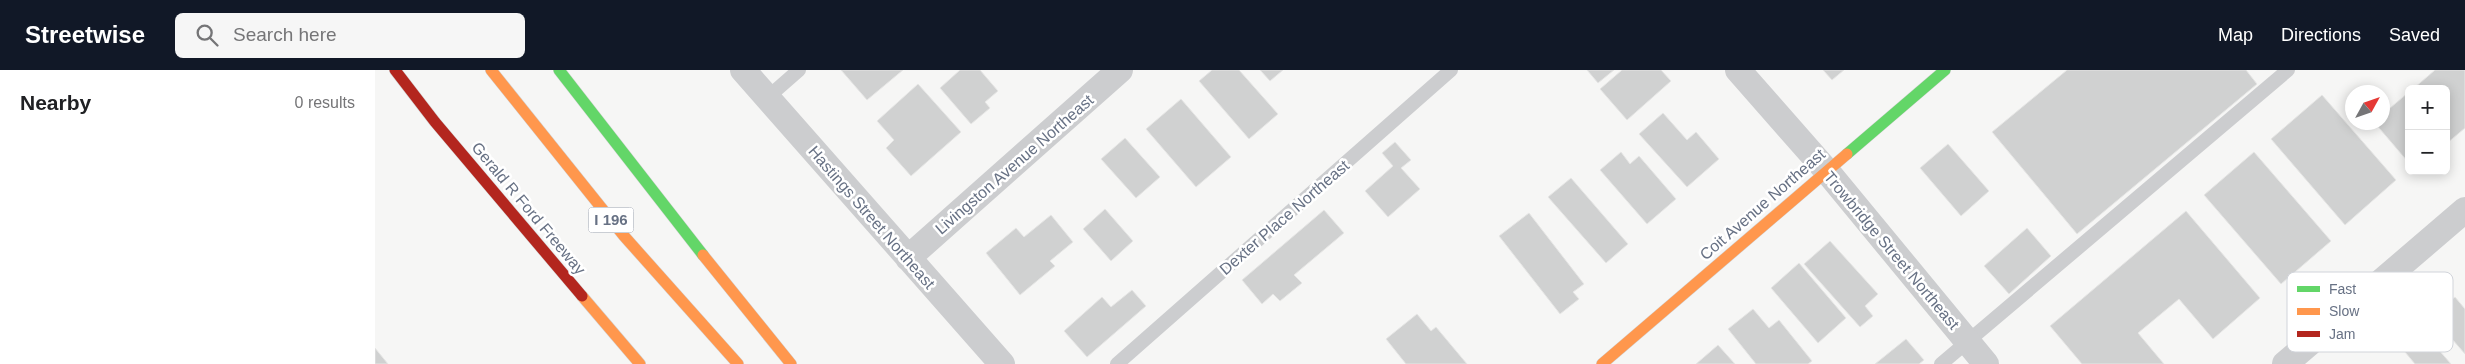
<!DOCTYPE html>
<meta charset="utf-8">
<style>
body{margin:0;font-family:Arial,sans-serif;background:#f6f6f6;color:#202124}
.controls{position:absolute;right:15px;top:15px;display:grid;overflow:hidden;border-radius:8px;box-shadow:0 2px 12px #0003}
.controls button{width:45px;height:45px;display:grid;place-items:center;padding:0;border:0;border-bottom:1px solid #e0e0e0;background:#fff;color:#202124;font:25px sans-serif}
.compass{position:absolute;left:1970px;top:15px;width:45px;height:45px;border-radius:50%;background:#fff;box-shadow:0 2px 12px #0003;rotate:50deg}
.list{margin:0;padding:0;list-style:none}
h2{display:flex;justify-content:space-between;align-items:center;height:65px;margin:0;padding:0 20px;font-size:21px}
h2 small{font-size:16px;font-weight:400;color:#757577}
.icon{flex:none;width:28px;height:28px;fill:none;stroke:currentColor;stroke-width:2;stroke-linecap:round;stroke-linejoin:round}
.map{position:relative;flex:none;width:2090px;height:294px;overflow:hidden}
header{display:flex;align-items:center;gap:30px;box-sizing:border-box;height:70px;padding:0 25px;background:#111827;color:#fff}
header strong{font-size:24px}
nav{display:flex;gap:28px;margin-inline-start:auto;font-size:18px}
.search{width:350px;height:45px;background:#f6f6f6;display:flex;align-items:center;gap:12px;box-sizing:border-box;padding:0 18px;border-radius:8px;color:#757577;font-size:19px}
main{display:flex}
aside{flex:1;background:#fff}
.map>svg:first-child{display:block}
.building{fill:#d0d1d1;stroke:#e6e6e5}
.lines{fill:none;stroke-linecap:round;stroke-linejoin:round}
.fast-casing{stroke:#d2d2d3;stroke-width:12}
.slow-casing{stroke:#d2d2d3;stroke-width:12}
.jam-casing{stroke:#d2d2d3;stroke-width:12}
.lane{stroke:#cccdcf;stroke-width:14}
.street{stroke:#cccdcf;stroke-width:26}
.fast{stroke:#63d668;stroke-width:11}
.slow{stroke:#ff974d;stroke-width:11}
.jam{stroke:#b3261e;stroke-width:11}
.labels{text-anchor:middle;stroke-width:5;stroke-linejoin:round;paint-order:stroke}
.shield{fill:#fff;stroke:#959ca9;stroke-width:1}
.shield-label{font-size:15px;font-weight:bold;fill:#677184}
.street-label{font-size:16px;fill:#677184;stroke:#fff}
.key{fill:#fff;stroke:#d1d4da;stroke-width:1}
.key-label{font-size:14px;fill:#677184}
</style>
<header>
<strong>Streetwise</strong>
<div class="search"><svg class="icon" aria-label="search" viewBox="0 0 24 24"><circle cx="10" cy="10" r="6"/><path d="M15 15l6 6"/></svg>Search here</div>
<nav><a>Map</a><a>Directions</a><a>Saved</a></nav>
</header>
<main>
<aside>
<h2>Nearby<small>0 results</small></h2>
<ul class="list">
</ul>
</aside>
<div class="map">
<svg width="2090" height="294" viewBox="0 0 2090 294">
<rect width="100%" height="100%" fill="#f6f6f5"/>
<path class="building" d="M466,0h62l-36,30z
M585,0h20l18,21 -13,11 5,6 -19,16 -31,-36z
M837,0h27l39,44 -29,25 -50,-58z
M885,0h23l-13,11z
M1212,0h27l-16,13z
M1247,0h39l10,11 -44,39 -27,-31z
M1448,0h21l-12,10z
M1692,0h179l11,14 -180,150 -85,-102z
M2060,0h30v58l-19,16v-55h-33z
M543,14l43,48 -50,44 -25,-28 8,-8 -17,-19z
M2034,22v71l-35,-41h9v-8z
M1947,25l74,85 -51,45 -74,-86z
M806,29l50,58 -35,30 -50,-58z
M1288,43l24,27 9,-8 23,27 -32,28 -48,-53z
M750,68l35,39 -24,21 -35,-39z
M1020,72l16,18 -10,8 19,21 -32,28 -23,-26 28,-25 -11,-13z
M1573,74l41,47 -28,25 -41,-48z
M1246,82l9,12 9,-8 37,43 -29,25 -47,-54z
M1879,82l77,89 -50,43 -77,-89z
M1196,108l57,66 -22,19 -58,-66z
M730,139l28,32 -22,20 -28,-32z
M949,140l20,23 -50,42 8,8 -22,18 -7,-7 -11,10 -20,-24z
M1811,141l74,87 -47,41 -34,-40 -41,34 26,31h-82l-32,-38z
M1154,143l55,71 -11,8 6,7 -19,15 -61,-78z
M676,145l22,27 -23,19 5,5 -35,29 -34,-42 30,-25 8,9z
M1652,158l24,28 -42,38 -25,-28z
M1455,171l48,53 -13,12 8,10 -13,11 -56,-63z
M1424,193l47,55 -28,25 -47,-55z
M757,220l14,16 -59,51 -23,-26 38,-34 9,10z
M2080,227l10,12v45l-33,-38z
M1378,239l16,19 10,-8 33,41 -4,3h-52l-28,-35z
M1042,244l14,17 5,-4 31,37h-61l-20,-25z
M2050,264l26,30h-36l-10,-12z
M1531,269l18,21 -5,4h-44z
M1343,275l17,19h-39z
M0,278l13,16h-13z"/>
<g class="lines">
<defs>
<path id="fast" d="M184,0l144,185
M1472,84l98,-84"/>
<path id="slow" d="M116,0l133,166 114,128
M328,185l88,109
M207,226l58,68
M1227,294l245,-210"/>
<path id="jam" d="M20,0l40,52 147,174"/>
</defs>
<use href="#fast" class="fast-casing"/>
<use href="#slow" class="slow-casing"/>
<use href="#jam" class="jam-casing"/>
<path class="lane" d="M392,28l32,-28
M742,294l334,-294
M1566,294l347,-294"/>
<path class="street" d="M368,0l259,294
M1363,0l88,100 160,194
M533,188l212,-188
M1910,294l180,-154"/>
<use href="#fast" class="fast"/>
<use href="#slow" class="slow"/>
<use href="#jam" class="jam"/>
</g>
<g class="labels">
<rect class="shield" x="213.5" y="137.5" width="45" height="25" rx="4"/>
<g class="shield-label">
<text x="236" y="155">I 196</text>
</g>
<g class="street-label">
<text transform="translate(639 94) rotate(-41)" y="6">Livingston Avenue Northeast</text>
<text transform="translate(1387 134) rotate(-41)" y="6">Coit Avenue Northeast</text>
<text transform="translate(154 138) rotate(50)" y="6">Gerald R Ford Freeway</text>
<text transform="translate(497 147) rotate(49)" y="6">Hastings Street Northeast</text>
<text transform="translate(909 147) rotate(-41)" y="6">Dexter Place Northeast</text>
<text transform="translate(1517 180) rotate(50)" y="6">Trowbridge Street Northeast</text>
</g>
</g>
<rect x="1912" y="202" width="166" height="80" rx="8" class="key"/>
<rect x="1922" y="216" width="23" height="6" fill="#63d668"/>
<rect x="1922" y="238" width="23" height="7" fill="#ff974d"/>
<rect x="1922" y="261" width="23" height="6" fill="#b3261e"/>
<g class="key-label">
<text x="1954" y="224">Fast</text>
<text x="1954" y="246">Slow</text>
<text x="1954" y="269">Jam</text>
</g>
</svg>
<div class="controls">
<button>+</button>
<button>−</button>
</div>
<svg class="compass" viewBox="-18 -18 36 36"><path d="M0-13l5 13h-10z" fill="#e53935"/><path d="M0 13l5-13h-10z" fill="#757577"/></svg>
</div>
</main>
